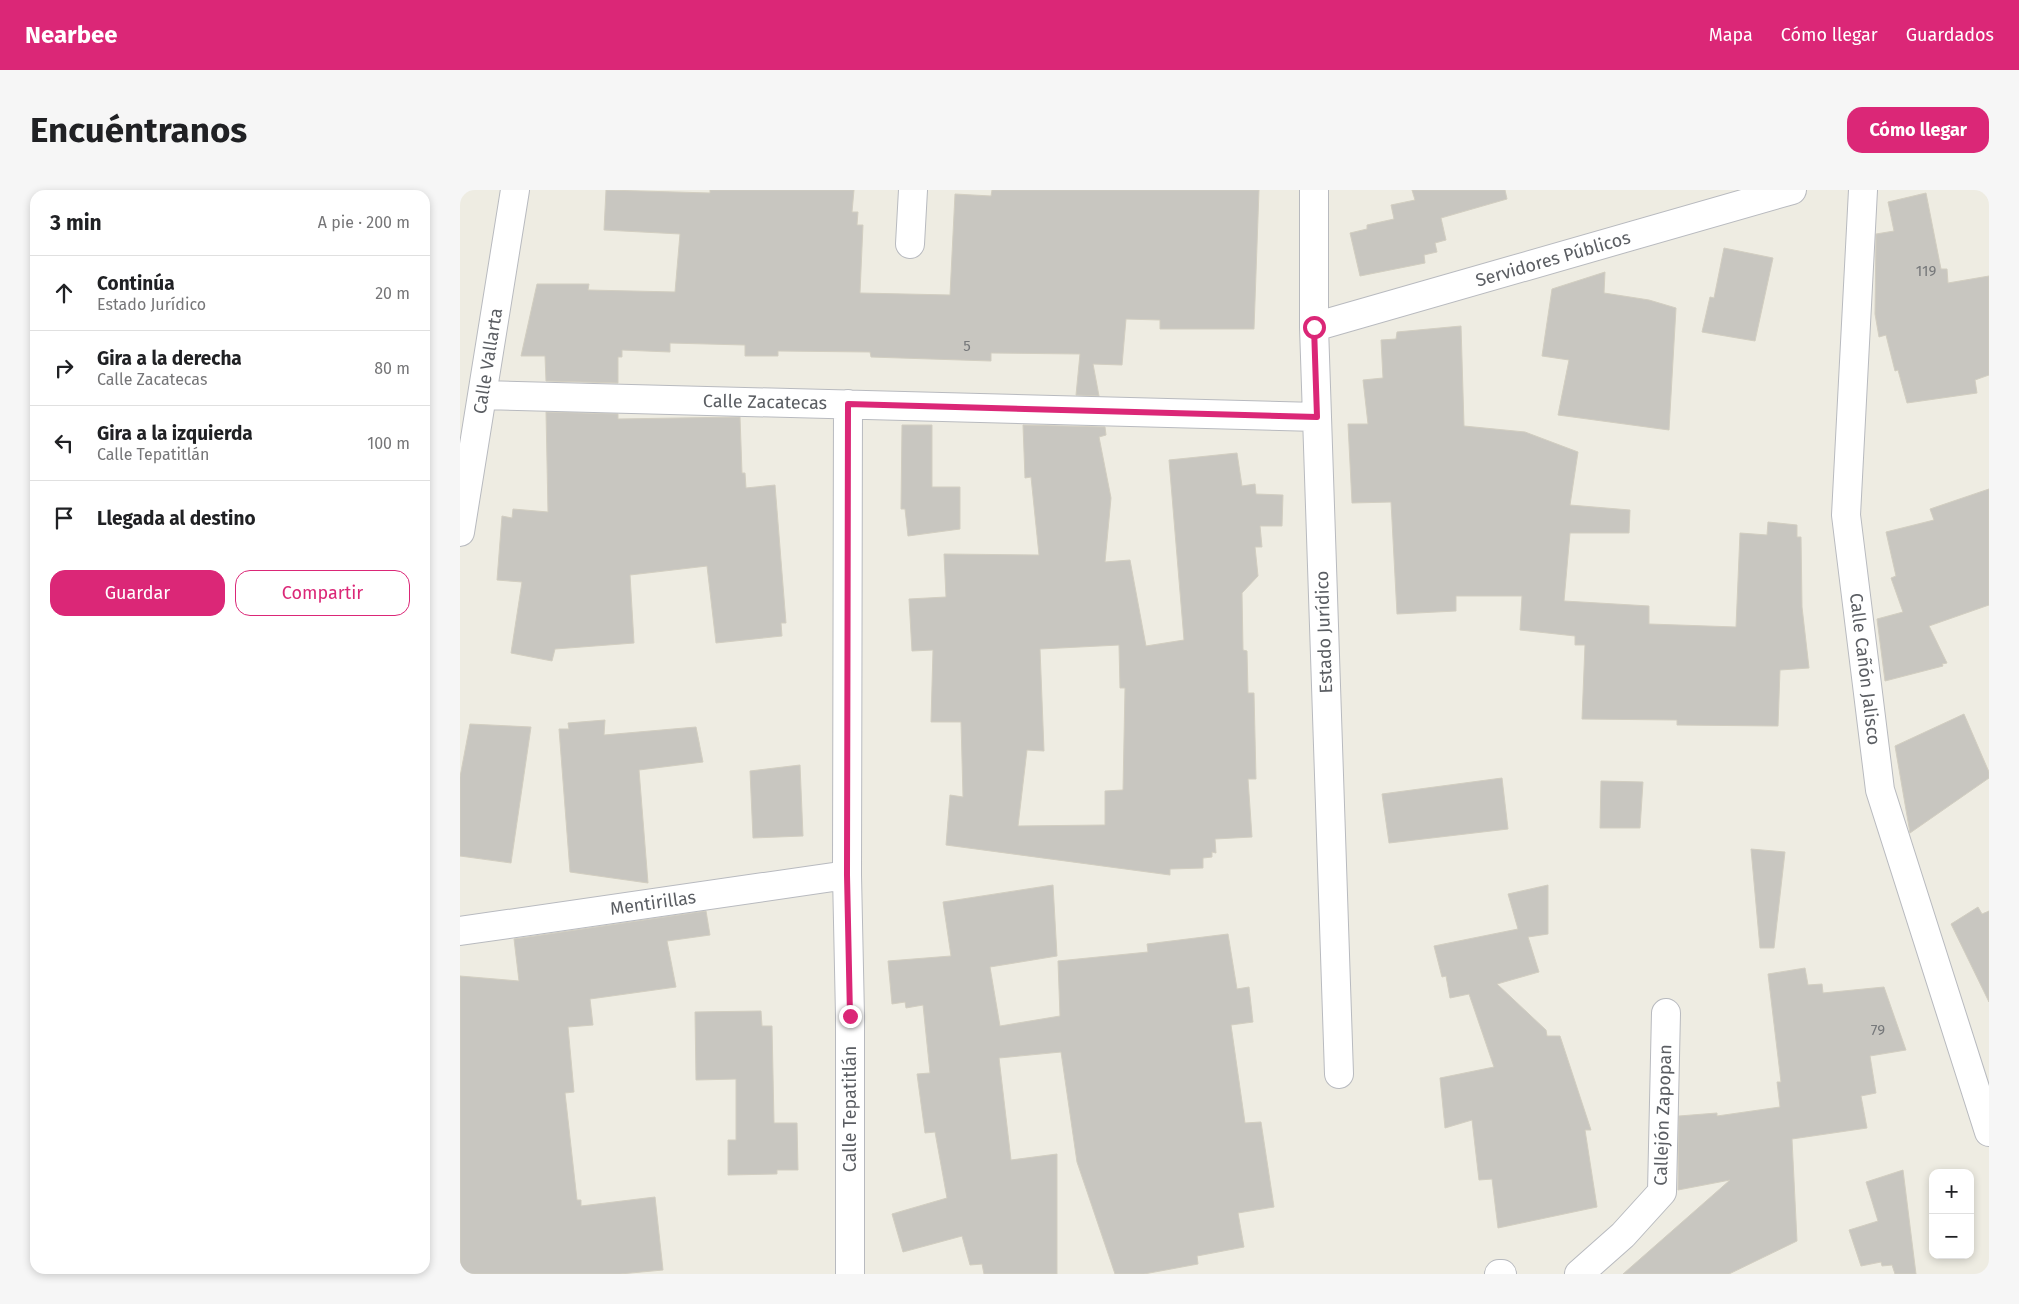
<!DOCTYPE html>
<html lang="es">
<meta charset="utf-8">
<style>
body{margin:0;font-family:"Fira Sans",sans-serif;background:#f6f6f6;color:#202124}
.controls{position:absolute;right:15px;bottom:15px;display:grid;overflow:hidden;border-radius:10px;box-shadow:0 2px 8px #0003}
.controls button{width:45px;height:45px;display:grid;place-items:center;padding:0;border:0;border-bottom:1px solid #e0e0e0;background:#fff;color:#202124;font:25px sans-serif}
.stop{position:absolute;width:15px;height:15px;margin:-11px;border:4px solid #db2777;border-radius:50%;background:#fff}
.stop.end{background:#db2777;border-color:#fff;box-shadow:0 1px 5px #0008}
.list{margin:0;padding:0;list-style:none}
h2{display:flex;justify-content:space-between;align-items:center;height:65px;margin:0;padding:0 20px;font-size:21px}
h2 small{font-size:16px;font-weight:400;color:#757577}
.list li{display:grid;grid-template-columns:32px 1fr auto;gap:15px;align-items:center;box-sizing:border-box;height:75px;padding:0 20px;border-top:1px solid #e0e0e0}
.list b{display:block;font-size:19px;white-space:nowrap}
.list p{margin:0;font-size:16px;white-space:nowrap;color:#757577}
.list em{font-size:16px;font-style:normal;color:#757577}
.actions{display:flex;gap:10px;padding:15px 20px}
.actions a{flex:1;padding:11px 0;border:1px solid #db2777;border-radius:15px;text-align:center;font-size:18px;color:#db2777}
.actions .main{background:#db2777;color:#fff}
.icon{flex:none;width:28px;height:28px;fill:none;stroke:currentColor;stroke-width:2;stroke-linecap:round;stroke-linejoin:round}
.map{position:relative;flex:none;width:1529px;height:1084px;overflow:hidden;border-radius:15px}
header{display:flex;align-items:center;gap:30px;box-sizing:border-box;height:70px;padding:0 25px;background:#db2777;color:#fff}
header strong{font-size:24px}
nav{display:flex;gap:28px;margin-inline-start:auto;font-size:18px}
.intro{display:flex;align-items:center;justify-content:space-between;box-sizing:border-box;height:120px;padding:0 30px}
h1{margin:0;font-size:35px}
.button{padding:12px 22px;border-radius:15px;background:#db2777;color:#fff;font-size:18px;font-weight:700}
main{display:flex;gap:30px;padding:0 30px}
aside{flex:1;background:#fff;border-radius:15px;box-shadow:0 2px 8px #0003}
.map>svg:first-child{display:block}
.building{fill:#c8c6c0;stroke:#d2cec1;fill-rule:evenodd}
.lines{fill:none;stroke-linecap:round;stroke-linejoin:round}
.minor-casing{stroke:#b8babf;stroke-width:30}
.minor{stroke:#fff;stroke-width:28}
.route{stroke:#db2777;stroke-width:6}
.labels{text-anchor:middle;stroke-width:4;stroke-linejoin:round;paint-order:stroke}
.number-label{font-size:15px;fill:#76787a}
.street-label{font-size:18px;fill:#5b5e63;stroke:#fff}
</style>
<header>
<strong>Nearbee</strong>
<nav><a>Mapa</a><a>Cómo llegar</a><a>Guardados</a></nav>
</header>
<div class="intro"><h1>Encuéntranos</h1><a class="button">Cómo llegar</a></div>
<main>
<aside>
<h2>3 min<small>A pie · 200 m</small></h2>
<ul class="list">
<li><svg class="icon" aria-label="ahead" viewBox="0 0 24 24"><path d="M12 20V5M6 11l6-6 6 6"/></svg><div><b>Continúa</b><p>Estado Jurídico</p></div><em>20 m</em></li>
<li><svg class="icon" aria-label="right" viewBox="0 0 24 24"><path d="M7 20v-9h11M14 6l5 5-5 5"/></svg><div><b>Gira a la derecha</b><p>Calle Zacatecas</p></div><em>80 m</em></li>
<li><svg class="icon" aria-label="left" viewBox="0 0 24 24"><path d="M17 20v-9H6M10 6l-5 5 5 5"/></svg><div><b>Gira a la izquierda</b><p>Calle Tepatitlán</p></div><em>100 m</em></li>
<li><svg class="icon" aria-label="arrive" viewBox="0 0 24 24"><path d="M6 21V4h12l-3 4 3 4H6"/></svg><div><b>Llegada al destino</b></div></li>
</ul>
<div class="actions"><a class="main">Guardar</a><a>Compartir</a></div>
</aside>
<div class="map">
<svg width="1529" height="1084" viewBox="0 0 1529 1084">
<rect width="100%" height="100%" fill="#eeece2"/>
<path class="building" d="M146,0l104,3v-3h144l-2,22h6l-1,13h6l-3,68 90,2 5,-101 36,2 1,-6h267l-5,139h-94v-9l-34,-1 -4,46 -29,-1 6,32 -23,-1 4,-41 -89,-1v8l-120,-4 -1,-5 -92,-1v5h-33v-11l-75,-2v9l-48,-2v7h-4v26l-72,-2 -1,-25h-24l16,-72h52l-1,6 87,2 5,-58 -76,-4z
M952,0h93l2,9 -66,19 5,22 -11,3 2,9 -13,3 1,8 -65,13 -10,-43 17,-4v-4l27,-6 -3,-14 24,-5z
M1466,3l15,76h6l1,14 41,-7v99l-14,5 2,13 -70,10 -9,-33 -3,1 -9,-36 -7,2 -4,-23 1,-80 18,-3 -6,-29z
M1264,58l49,10 -18,83 -53,-9 8,-35 4,1z
M1145,82l-1,21 45,7 27,8 -7,122 -111,-15 11,-55 -27,-4 10,-67z
M1001,136l3,100 61,6 53,20 -8,53 60,5 -1,23h-59l-6,68 85,5v18l87,3 4,-94 27,2 1,-13 29,3v12h4l1,70 7,61 -29,2 -2,56 -101,-1v-5l-95,-1 3,-74h-10v-9l-55,-6 2,-34h-66v15l-59,3 -6,-112 -39,1 -4,-79h20l-5,-44 20,-2 -2,-38 15,-1 1,-7z
M86,222l72,2v5l122,-2 2,56h3l1,15 29,-3 11,138h-5l1,13 -66,7 -9,-77 -77,9 4,68 -79,6 -3,12 -41,-8 11,-71 -25,-2 5,-64 10,2 1,-9 35,3z
M442,235h30v62h28v42l-52,7 -3,-27h-4z
M563,235l82,2 1,8 -7,2 12,61 -6,64 25,-2 16,86 38,-6 -15,-180 68,-7 5,33 13,-2 1,10 27,1 -1,31h-22l2,21h-7l3,29 -16,17 1,57 4,1 1,42h6l2,86h-8l4,58 -37,2 1,14 -4,-1v5l-9,1v10l-33,1v6l-224,-30 4,-50 13,2 -2,-75h-30l2,-72 -21,1 -3,-52 37,-2 -2,-43 95,1 -8,-78 -6,1zM659,455l1,43h5l-2,102 -18,1v34l-87,1 9,-76 17,1 -4,-102z
M1529,299v116l-60,21 18,37 -5,1 1,2 -58,15 -8,-62 26,-7 -12,-34 5,-2 -10,-44 48,-12 -4,-11z
M1504,524l25,58v6l-79,55 -15,-87z
M145,530l-1,15 92,-8 7,35 -64,8 9,113 -78,-11 -11,-143h10l-1,-6z
M10,534l61,3 -20,136 -51,-7v-79z
M340,575l3,71 -50,2 -3,-67z
M1042,588l6,51 -119,14 -7,-49z
M1141,591l42,1 -3,46h-40z
M1291,659l34,3 -11,96h-14z
M593,695l4,71 -67,11 10,59 60,-10 -2,-55 90,-9 -1,-8 81,-10 9,55 12,-2 4,35 -22,3 14,98 16,-1 13,85 -36,6 6,34 -47,9 1,8 -54,10h-29l-38,-112 -16,-110 -62,6 12,102 46,-6v120h-73l-2,-10 -12,1 -8,-29 -59,16 -11,-38 55,-16 -12,-66 -10,1 -8,-59 13,-1 -7,-68 -17,3 -1,-6 -13,2 -4,-43 63,-5 -8,-54z
M1088,695v49l-20,3 11,35 -42,12 49,46 1,6h13l31,94h-6l12,77 -99,21 -6,-49 -13,1 -7,-60 -27,8 -5,-50 54,-11 -25,-73 -19,4 -4,-22 -4,1 -8,-31 84,-17 -10,-35z
M1518,717l4,7 7,-3v91l-38,-78z
M246,721l4,24 -43,6 9,46 -86,12 3,26 -25,2 6,65 -9,1 12,107h4v6l74,-9 8,73 -43,4h-160v-298l59,5 -5,-42z
M1345,778l3,17 14,-1 1,9 61,-6 22,63 -36,6 6,37 -15,3 6,32 -75,11 5,102 -68,33h-106l107,-94 -52,10 1,-74 38,-3v3l63,-9 -3,-25h4l-13,-108z
M301,821l1,15h10l2,97h23l1,47h-21v4l-49,1v-35h8v-61l-40,1 -1,-68z
M1443,980l13,104h-21l-3,-9 -10,1 -1,-4 -20,4 -12,-36 29,-9 -12,-39z"/>
<g class="lines">
<defs>
<path id="minor" d="M854,0v137l25,747
M1403,0l-17,325 34,275 109,342
M450,54l3,-54
M854,137l478,-137
M23,205l834,22
M388,214l-1,471 3,141v258
M0,342l55,-342
M0,741l387,-56
M1039,1084h3
M1119,1084l44,-39 39,-43 4,-179"/>
</defs>
<use href="#minor" class="minor-casing"/>
<use href="#minor" class="minor"/>
</g>
<g class="lines">
<path class="route" d="M390,826l-3,-141 1,-471 469,13 -3,-90"/>
</g>
<g class="labels">
<g class="number-label">
<text x="1466" y="86">119</text>
<text x="507" y="161">5</text>
<text x="1418" y="845">79</text>
</g>
<g class="street-label">
<text transform="translate(1093 69) rotate(-16)" y="6">Servidores Públicos</text>
<text transform="translate(28 171) rotate(-81)" y="6">Calle Vallarta</text>
<text transform="translate(305 212) rotate(1)" y="6">Calle Zacatecas</text>
<text transform="translate(864 442) rotate(-92)" y="6">Estado Jurídico</text>
<text transform="translate(1405 479) rotate(83)" y="6">Calle Cañón Jalisco</text>
<text transform="translate(193 713) rotate(-8)" y="6">Mentirillas</text>
<text transform="translate(390 919) rotate(-90)" y="6">Calle Tepatitlán</text>
<text transform="translate(1203 925) rotate(-88)" y="6">Callejón Zapopan</text>
</g>
</g>
</svg>
<div class="controls">
<button>+</button>
<button>−</button>
</div>
<div class="stop" style="left:854px;top:137px"></div>
<div class="stop end" style="left:390px;top:826px"></div>
</div>
</main>
